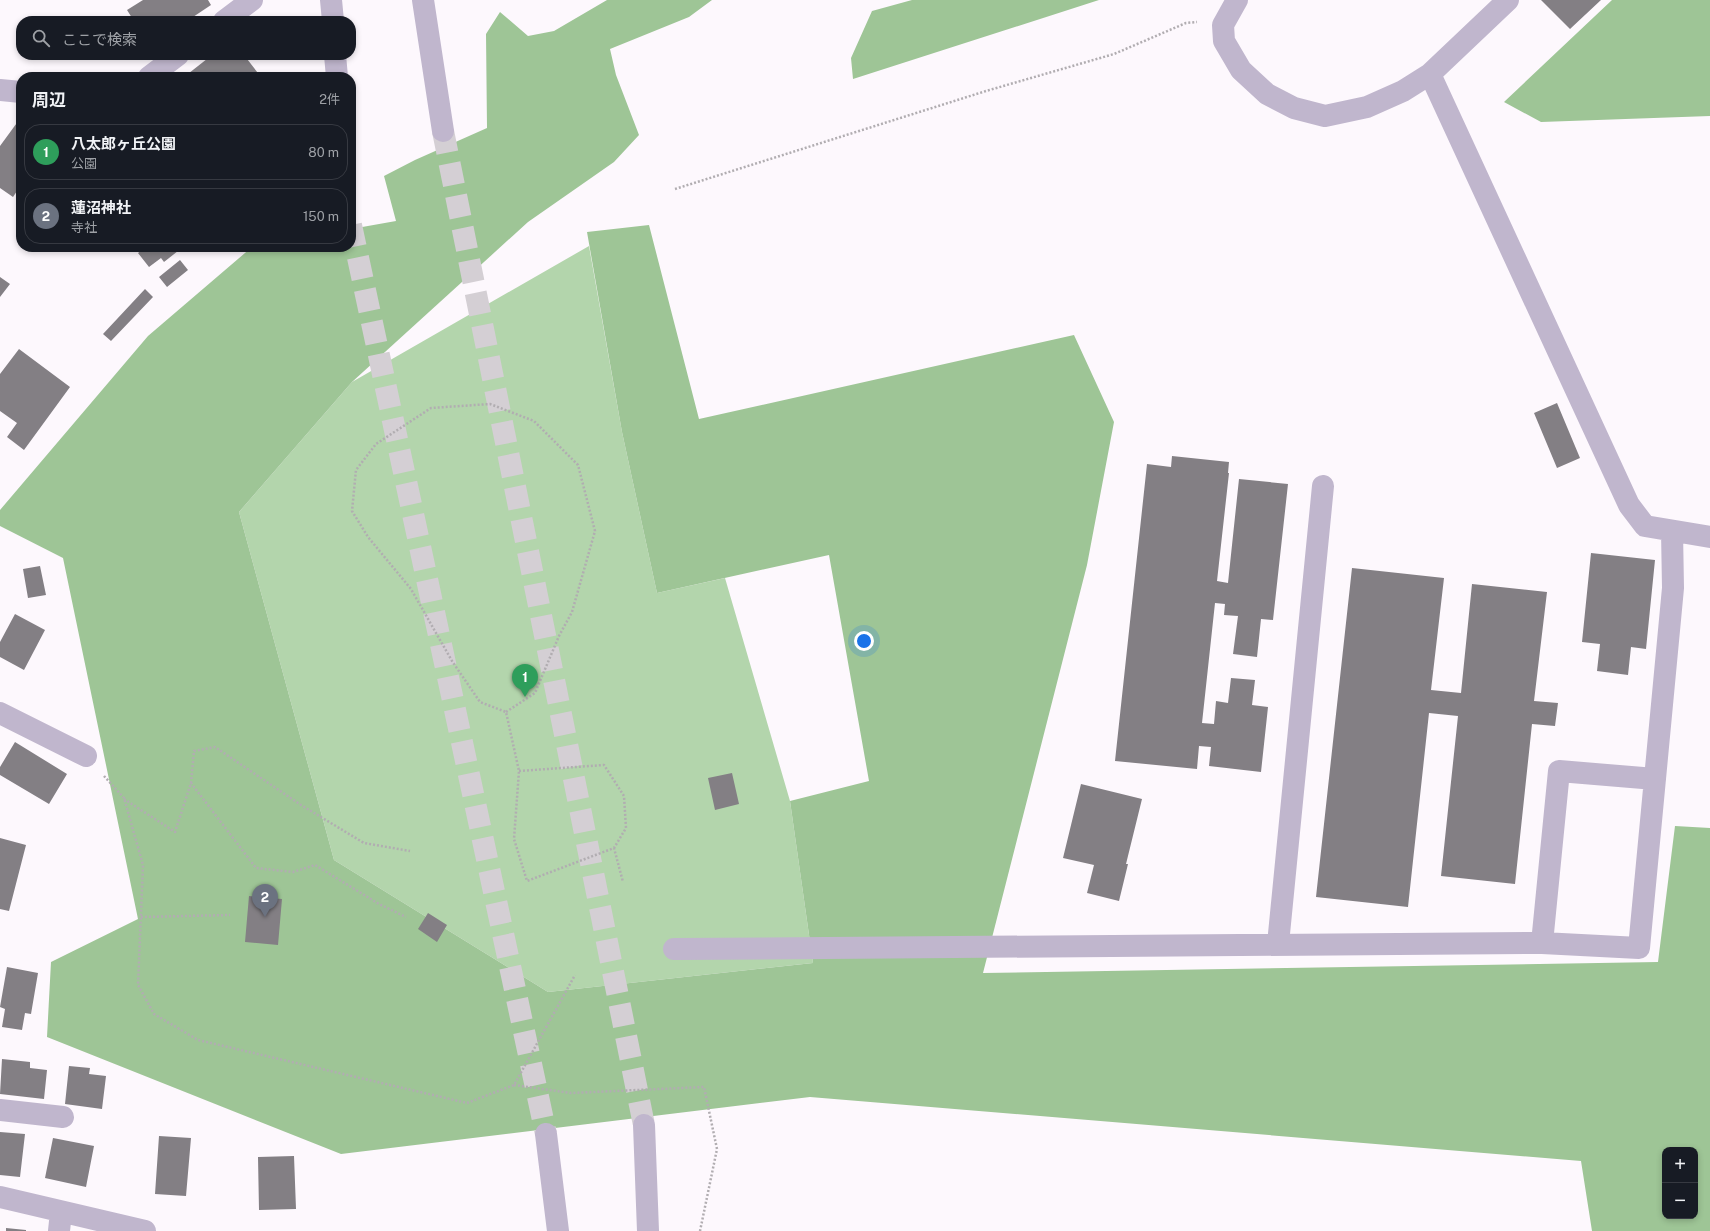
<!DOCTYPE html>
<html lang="ja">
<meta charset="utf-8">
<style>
body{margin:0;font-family:"Public Sans","Noto Sans JP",sans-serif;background:#242831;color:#f1f3f6}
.controls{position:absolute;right:12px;bottom:12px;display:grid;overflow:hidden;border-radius:8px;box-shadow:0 2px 6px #0003}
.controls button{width:36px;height:36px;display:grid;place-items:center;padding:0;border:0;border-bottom:1px solid #363941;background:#171b24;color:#f1f3f6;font:20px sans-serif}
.you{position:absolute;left:864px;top:641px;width:14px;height:14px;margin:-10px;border:3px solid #fff;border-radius:50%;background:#1a73e8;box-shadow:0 0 0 6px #1a73e833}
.badge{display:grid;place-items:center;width:26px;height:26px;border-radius:50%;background:#0f766e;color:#fff;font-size:13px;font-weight:700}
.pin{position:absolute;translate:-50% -33px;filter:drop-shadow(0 1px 2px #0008)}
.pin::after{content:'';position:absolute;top:21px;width:14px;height:12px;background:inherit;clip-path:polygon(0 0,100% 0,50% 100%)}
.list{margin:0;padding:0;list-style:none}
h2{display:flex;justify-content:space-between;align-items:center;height:52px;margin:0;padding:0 16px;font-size:17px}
h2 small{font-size:13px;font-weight:400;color:#9ea1a6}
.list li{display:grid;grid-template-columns:26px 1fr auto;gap:12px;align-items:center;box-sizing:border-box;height:56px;margin:0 8px 8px;padding:0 8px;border:1px solid #363941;border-radius:16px}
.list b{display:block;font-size:15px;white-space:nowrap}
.list p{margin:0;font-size:13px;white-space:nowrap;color:#9ea1a6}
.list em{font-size:13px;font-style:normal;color:#9ea1a6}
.icon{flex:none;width:22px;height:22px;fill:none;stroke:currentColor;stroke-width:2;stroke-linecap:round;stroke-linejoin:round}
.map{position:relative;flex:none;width:1710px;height:1231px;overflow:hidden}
.search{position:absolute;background:#171b24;box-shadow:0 2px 6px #0003;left:16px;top:16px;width:340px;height:44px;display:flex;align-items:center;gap:10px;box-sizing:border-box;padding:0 14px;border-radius:16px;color:#9ea1a6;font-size:15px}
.panel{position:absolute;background:#171b24;box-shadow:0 2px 6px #0003;left:16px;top:72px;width:340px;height:180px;border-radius:16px}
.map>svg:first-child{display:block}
.green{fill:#b3d5ac}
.forest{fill:#9ec596;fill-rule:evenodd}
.building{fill:#837f84}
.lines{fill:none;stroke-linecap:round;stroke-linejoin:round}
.minor-tunnel{stroke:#d4cfd4;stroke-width:22;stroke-dasharray:22 11;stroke-linecap:butt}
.path{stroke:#b1adb1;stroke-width:2.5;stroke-dasharray:2 2;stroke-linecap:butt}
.minor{stroke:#c0b6cd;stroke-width:22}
</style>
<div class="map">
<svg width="1710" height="1231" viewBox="0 0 1710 1231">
<rect width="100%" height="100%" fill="#fdf8fd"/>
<path class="green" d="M589,246l33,186 35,161 68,-15 65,223 23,162 -265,29 -214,-132 -95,-348 113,-130z"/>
<path class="forest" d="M607,0h105l-23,17 -79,32 6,26 23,60 -25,27 -86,60 -176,160 -113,130 95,348 214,132 265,-29 -23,-162 79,-20 -40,-226 -172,38 -35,-161 -35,-200 62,-7 50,194 375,-84 40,87 -27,143 -104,408 675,-11 17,-136 35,2v403h-118l-11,-70 -771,-64 -469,57 -294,-117 4,-75 87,-43 -75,-361 -63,-32v-16l148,-174 104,-89h99v-18l45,-8 -12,-45 31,-16 72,-32 -1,-94 14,-22 28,24 26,-5zM1665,1150h30v66h-30z
M912,0h187l-246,79 -2,-21 21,-47z
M1612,0h98v116l-169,6 -37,-20z"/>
<path class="building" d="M143,0h65l3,5 -24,16h-53l-7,-11z
M1541,0h60l-31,29z
M212,55h32l17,22h-77z
M19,120l2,1v64l-8,12 -13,-9v-42z
M146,247h37l-19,15 -3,-4 -12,9 -11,-14z
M180,260l8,10 -21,17 -8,-10z
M0,277l10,7 -10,13z
M145,289l8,8 -42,44 -8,-7z
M19,349l51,38 -46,63 -17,-13 10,-14 -17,-12v-37z
M1557,403l23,55 -23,10 -23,-55z
M1172,456l57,6 -1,11h1l-12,108 11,2 11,-104 49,5 -15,136 -12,-1 -4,38 -24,-3 5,-38 -14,-1 1,-11 -10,-1 -13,120 12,1 2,-23 12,2 3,-25 24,2 -3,25 16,2 -7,65 -52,-6 2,-19 -12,-1 -2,23 -82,-8 32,-297 24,3z
M1591,553l64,7 -9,89 -15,-2 -3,28 -31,-4 3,-27 -18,-2z
M40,566l6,29 -18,3 -5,-29z
M1352,568l92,10 -13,112 30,3 11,-109 75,8 -13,109 24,2 -3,23 -23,-2 -17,160 -74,-8 17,-160 -29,-3 -21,194 -92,-10z
M15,614l30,16 -21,40 -24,-13v-15z
M15,742l52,32 -18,30 -49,-29v-8z
M732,773l7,31 -24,6 -7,-32z
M1081,784l61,15 -16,65h2l-9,37 -32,-8 7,-28 -31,-7z
M0,838l26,7 -17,66 -9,-2z
M249,896l33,3 -4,46 -33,-3z
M428,913l19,12 -10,17 -19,-13z
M7,967l31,6 -7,41 -6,-1 -3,17 -20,-3 3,-18 -5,-2z
M2,1059l28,3v6l17,2 -3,29 -44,-5z
M69,1066l21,2 -1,6 17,2 -4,33 -37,-5z
M0,1132l25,2 -5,43 -20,-2z
M159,1136l32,2 -5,58 -31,-2z
M53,1138l41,8 -8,41 -41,-9z
M294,1156l2,53 -37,1 -1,-53z
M6,1228l20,2v1h-20z"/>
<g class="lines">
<path class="minor-tunnel" d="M443,131l201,994
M351,225l195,909"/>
<path class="path" d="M675,189l311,-98 128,-37 72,-31 11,-1
M506,712l29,-19 24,-57 13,-24 23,-81 -17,-66 -44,-44 -44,-17 -59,4 -55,36 -20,26 -4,41 16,26 43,52 41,72 28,41 26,10 13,59 -5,68 13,42 87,-33 9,34
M519,771l85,-6 20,31 2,32 -12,20
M104,776l20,22 19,67 -5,120 16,29 44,26 269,63 47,-18 61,-110
M191,783l3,-32 21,-4 86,58 63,38 46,8
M124,799l51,33 16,-49 65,85 37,4 22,-7 64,39 27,13
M141,917l89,-2
M514,1085l57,8 133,-6 13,62 -17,82"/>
<path class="minor" d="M331,0l2,21
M423,0l20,131
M1237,0l-14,25 1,16 17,29 26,24 27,14 31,8 42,-9 36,-16 27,-17 78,-74
M224,21l28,-21
M335,55l2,22
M1430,74l199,431 16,21 65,11
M149,77l29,-22
M0,90l21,2
M0,713l86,43
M1542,943l17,-172 96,8
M1278,944l45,-458
M674,949l868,-6 97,5 34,-360 -1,-57
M0,1110l63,7
M644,1125l4,106
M546,1134l12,97
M0,1197l145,34
M59,1231l2,-19"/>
</g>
</svg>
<div class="controls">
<button>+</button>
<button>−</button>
</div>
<div class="you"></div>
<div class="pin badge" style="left:525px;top:697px;background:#2e9e5b">1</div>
<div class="pin badge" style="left:265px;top:917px;background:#6b7280">2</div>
<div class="search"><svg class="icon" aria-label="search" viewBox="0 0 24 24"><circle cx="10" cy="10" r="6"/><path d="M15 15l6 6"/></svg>ここで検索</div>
<section class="panel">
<h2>周辺<small>2件</small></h2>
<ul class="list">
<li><span class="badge" style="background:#2e9e5b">1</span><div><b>八太郎ヶ丘公園</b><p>公園</p></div><em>80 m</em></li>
<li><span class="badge" style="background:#6b7280">2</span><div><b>蓮沼神社</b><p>寺社</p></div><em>150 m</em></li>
</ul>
</section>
</div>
